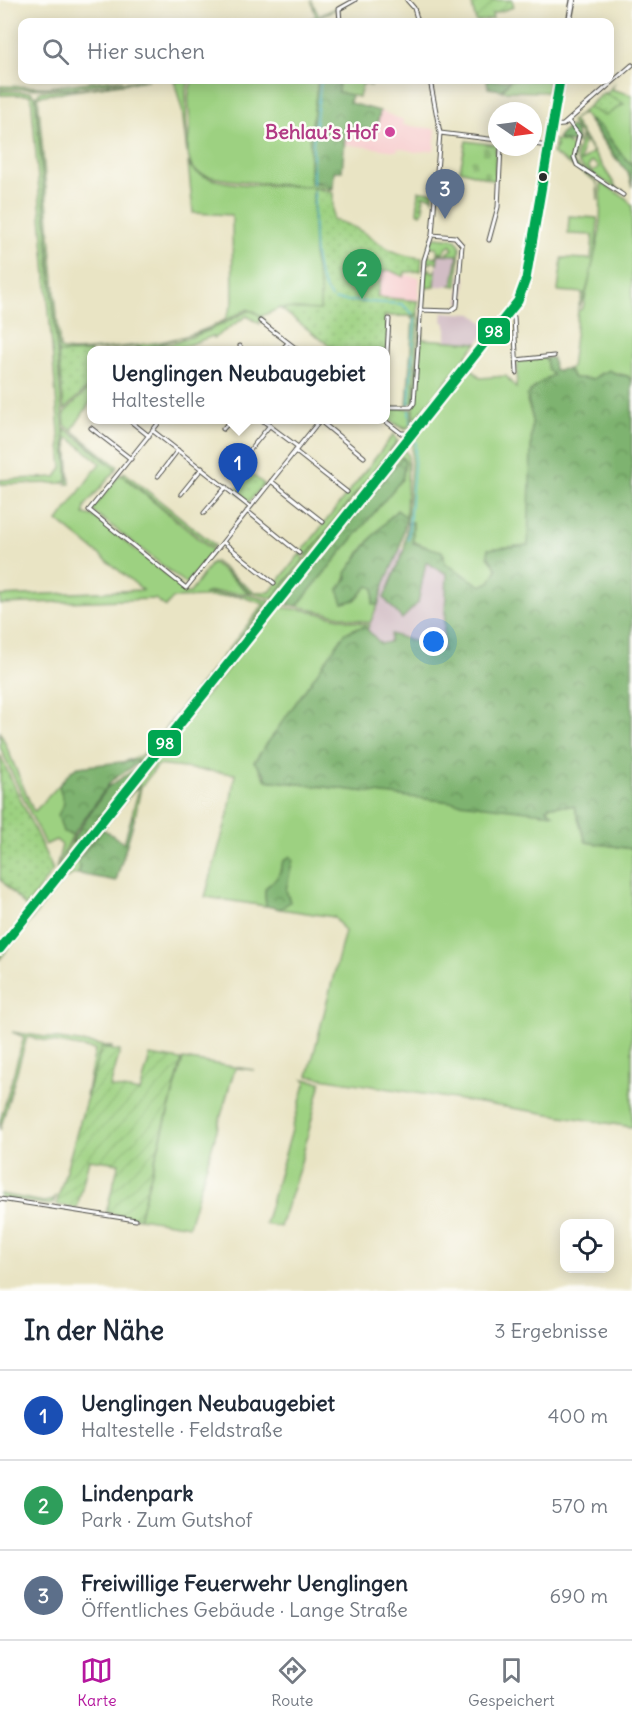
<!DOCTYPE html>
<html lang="de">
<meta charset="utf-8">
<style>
body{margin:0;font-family:Delius,sans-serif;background:#f2f2f3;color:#1f2937}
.controls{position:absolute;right:18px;bottom:18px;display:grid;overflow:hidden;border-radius:12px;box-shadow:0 3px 15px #0003}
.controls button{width:54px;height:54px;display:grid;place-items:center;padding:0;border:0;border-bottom:2px solid #e0e1e3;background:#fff;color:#1f2937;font:30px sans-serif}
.compass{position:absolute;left:488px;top:102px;width:54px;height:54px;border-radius:50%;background:#fff;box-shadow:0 3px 15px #0003;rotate:103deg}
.you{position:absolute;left:434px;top:642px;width:21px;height:21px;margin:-15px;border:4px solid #fff;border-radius:50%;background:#1a73e8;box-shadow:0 0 0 9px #1a73e833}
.badge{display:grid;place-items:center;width:39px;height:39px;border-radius:50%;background:#b5179e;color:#fff;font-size:20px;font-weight:700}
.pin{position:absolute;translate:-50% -50px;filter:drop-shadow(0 2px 3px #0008)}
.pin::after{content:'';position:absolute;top:32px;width:21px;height:18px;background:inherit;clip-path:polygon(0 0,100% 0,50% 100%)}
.popup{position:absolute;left:87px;top:346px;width:303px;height:78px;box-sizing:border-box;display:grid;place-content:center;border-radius:12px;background:#fff;filter:drop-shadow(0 2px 4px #0005);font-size:20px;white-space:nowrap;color:#747a83}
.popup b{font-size:22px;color:#1f2937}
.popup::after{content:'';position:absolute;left:50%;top:100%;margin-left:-12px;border:12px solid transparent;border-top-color:#fff}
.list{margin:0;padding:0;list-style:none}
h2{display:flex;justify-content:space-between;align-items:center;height:78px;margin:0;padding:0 24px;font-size:26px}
h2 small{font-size:20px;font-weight:400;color:#747a83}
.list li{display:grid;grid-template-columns:39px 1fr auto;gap:18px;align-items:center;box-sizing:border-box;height:90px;padding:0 24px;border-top:2px solid #e0e1e3}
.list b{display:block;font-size:22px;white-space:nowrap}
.list p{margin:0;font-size:20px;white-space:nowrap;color:#747a83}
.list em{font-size:20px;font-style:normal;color:#747a83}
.icon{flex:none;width:33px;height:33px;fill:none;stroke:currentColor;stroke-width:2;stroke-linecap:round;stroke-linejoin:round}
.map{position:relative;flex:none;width:632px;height:1291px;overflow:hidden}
.search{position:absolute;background:#fff;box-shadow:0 3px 15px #0003;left:18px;right:18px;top:18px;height:66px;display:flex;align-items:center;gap:15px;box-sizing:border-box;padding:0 21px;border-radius:12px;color:#747a83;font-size:22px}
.sheet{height:348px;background:#fff}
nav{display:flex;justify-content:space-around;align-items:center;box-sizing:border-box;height:84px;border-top:2px solid #e0e1e3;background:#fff;font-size:16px;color:#747a83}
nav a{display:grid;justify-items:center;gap:3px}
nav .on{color:#b5179e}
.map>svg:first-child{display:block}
.built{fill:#f7cfd0}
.industrial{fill:#d2bdc5}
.grass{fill:#9dd181;stroke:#647e56;stroke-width:1.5}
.forest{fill:url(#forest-crowns);stroke:#546f4d;stroke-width:1.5}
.cemetery{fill:url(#cemetery-stones);stroke:#647e56;stroke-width:1.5}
.park{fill:url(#park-dots);stroke:#647e56;stroke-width:1.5}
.garden{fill:url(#garden-furrows);stroke:#647e56;stroke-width:1.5}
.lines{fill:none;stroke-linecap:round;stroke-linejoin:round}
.stream{stroke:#55b9d3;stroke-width:1.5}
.minor-casing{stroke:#484742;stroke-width:5}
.secondary-casing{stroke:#484742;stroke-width:7}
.minor{stroke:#fff;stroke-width:3}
.secondary{stroke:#fff;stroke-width:4.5}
.bus-1-casing{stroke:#fdfcf7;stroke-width:14}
.bus-1{stroke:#00a651;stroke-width:9}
.hotel-dot{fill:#d1479c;stroke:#fdfcf7;stroke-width:2}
.bus-dot{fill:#2b2b2b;stroke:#fdfcf7;stroke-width:2}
.labels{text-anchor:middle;stroke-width:5;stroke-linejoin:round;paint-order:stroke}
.hotel-label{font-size:20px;font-weight:bold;fill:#b23c85;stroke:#fdfcf7;text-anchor:end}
.line-badge{stroke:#fdfcf7;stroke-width:2}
.badge-label{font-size:16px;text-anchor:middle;font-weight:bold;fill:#fff}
</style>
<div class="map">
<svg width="632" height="1291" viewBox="0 0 632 1291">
<defs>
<pattern id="forest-crowns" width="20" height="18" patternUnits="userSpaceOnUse" patternTransform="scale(1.5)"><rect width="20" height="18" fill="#7eb36f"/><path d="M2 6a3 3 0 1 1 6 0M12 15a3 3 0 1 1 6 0" fill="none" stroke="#67925b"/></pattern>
<pattern id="cemetery-stones" width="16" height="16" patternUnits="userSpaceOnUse" patternTransform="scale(1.5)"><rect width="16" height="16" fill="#9dd181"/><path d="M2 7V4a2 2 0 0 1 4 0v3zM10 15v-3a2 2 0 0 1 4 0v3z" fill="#87b470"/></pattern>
<pattern id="park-dots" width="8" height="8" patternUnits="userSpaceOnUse" patternTransform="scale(1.5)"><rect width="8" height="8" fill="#9dd181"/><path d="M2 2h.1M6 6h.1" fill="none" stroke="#87b470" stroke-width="1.8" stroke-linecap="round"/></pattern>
<pattern id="garden-furrows" width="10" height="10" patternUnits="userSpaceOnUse" patternTransform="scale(1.5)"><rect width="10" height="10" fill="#9dd181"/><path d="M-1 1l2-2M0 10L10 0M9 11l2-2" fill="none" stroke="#87b470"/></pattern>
</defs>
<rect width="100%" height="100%" fill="#fdfcf7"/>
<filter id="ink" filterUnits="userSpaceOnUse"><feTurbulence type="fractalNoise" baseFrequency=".0167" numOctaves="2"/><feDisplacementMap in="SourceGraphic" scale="12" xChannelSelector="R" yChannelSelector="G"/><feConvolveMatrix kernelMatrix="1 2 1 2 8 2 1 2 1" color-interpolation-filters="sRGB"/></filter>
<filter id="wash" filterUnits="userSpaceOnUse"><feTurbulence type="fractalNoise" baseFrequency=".008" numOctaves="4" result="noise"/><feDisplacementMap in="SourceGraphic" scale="24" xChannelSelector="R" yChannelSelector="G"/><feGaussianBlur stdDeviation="1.35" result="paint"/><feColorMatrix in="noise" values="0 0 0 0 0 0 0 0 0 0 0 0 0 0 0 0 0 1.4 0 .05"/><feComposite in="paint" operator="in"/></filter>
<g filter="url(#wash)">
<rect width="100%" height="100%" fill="#e9e4c4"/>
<path class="built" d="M380,111l23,9v5l33,4 -2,21 -18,2 -18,-4 -1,3 -54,-7 3,-18 30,5z
M385,270l35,8 -2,23 -41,-4 5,-25z"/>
<path class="industrial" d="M438,254l21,1 -6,30 -18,2z
M460,276h6l-2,27h-5z
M443,312l30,2 17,14 -13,15 -31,-3v-16l-4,-3z
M399,547l49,27 -7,99 -79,-27 21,-64z"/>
<path class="grass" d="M311,0l8,16 26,-12 -35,18h-10l16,-5z
M107,80h16l-54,8 -69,1v-3l48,1z
M137,80h12l-111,16 22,253c13,4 29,1 42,0 43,-4 85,-8 123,-29l8,-18 -1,-87 -39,-2 -5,-51c10,29 97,22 125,25l1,73 18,58 -44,-5 -8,-5 -18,8 -14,-7 -44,22 -55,16 25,-4 34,-12 40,-20h6l15,13 -9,-5v5l-13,-8 -33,22 -1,-2 -39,14h-35l4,-2 -7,2 4,-3 -82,6 -22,-257 5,-5 40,-2z
M174,80l15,1 -3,10 1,63 -5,-44z
M193,80h125l-8,61 1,42 14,1 8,6c-26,-7 -127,-5 -139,-21 -10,-11 -5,-31 -4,-44 0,-17 -5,-30 3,-45z
M339,80h32l1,1 -1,5 -8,-3 -4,14 -21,-5z
M510,80h38l1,9 5,3 -52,-1z
M615,83l-4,6 21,6v79l-19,-18 -30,-43 -9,6 29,-26h4z
M0,91l31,1 4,4 32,374v10l-5,3 -62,1v-4l56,-3 6,-9 -31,-373h-31z
M573,120l44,68 6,2 -1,2 -31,-19 8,-6 -7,-6 -4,6 3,3 -1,3c-21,-15 -12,-14 -10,-35l3,5 -3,19 13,-10 -22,-30z
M555,140l11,2 9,7 -2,14c17,15 28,12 25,38l-1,-19 -45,-29 5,-8 -3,4z
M601,183l25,15 6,8v176l-4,-6 -16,-4 -11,1 -8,6 -19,-1 -6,-9 3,-1 7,-57 5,-3 17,-77z
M419,191l14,1v7l-3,-3h-8l2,4 -2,1 2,4 -3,1 3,3 -3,5 -4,-2z
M569,216l28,2c3,15 -9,81 -19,90l5,-15 -25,-2 4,-33 29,1 2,-24 -25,-1z
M436,237l19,2 5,6 -3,41 -8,-1h4l5,-30 -20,-1 -1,11 -1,-3h-5l-1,2 -4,-3 2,-8 1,3 7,1 1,-4 9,1 7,-5 -3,-4 -7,7 -6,-1v-4h-7l-1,3 4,-12z
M430,268v3l5,1 1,-4 -1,19 -11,1 -1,20 2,-37z
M418,314l-5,88 -6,3 6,-86 -2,-1z
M421,318h2l-1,21 55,4 -64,79z
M469,357l-34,45 -26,27z
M546,358l1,8 7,9 -24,16 -3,10 5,15 -2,126 -6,6 -36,1 2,10 7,10 -7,13 -10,4 -35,-23 -1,-9 -32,-13 1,-18h-6l6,-86 56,-71 11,12 26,-2 10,12 2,-27z
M91,386v15l-19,29 46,37 -2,2 -51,-44 -1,-12z
M390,407l22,2 -1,15 -4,4 -10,-4 9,6 -21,-12v-9z
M65,428l51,42 -31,36 -1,8 9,2 88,70 2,7h7l22,-31 37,31 -38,-1 -8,2 45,1 22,6 -132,162v-3l-15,2 17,-6 11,-10 113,-142 -25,-8 -66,2 -7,9 -11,-8 -155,5v-8l143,-6 -85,-69 42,-58 -30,-25 -3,1 3,45h-4l2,-6z
M394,434l3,7 -90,114 -6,-2z
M399,441l-35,51 -87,108 -4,-1z
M404,449l4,6 -2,62 -9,-7c-17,18 -65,67 -54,93l12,-3 13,-14 7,2 -2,16 5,1 -8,18 -73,-17 105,-127 3,-17 -3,-5 -109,135 -5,13 -5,-1 -2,-3z
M124,472l91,73 -2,3 -90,-73z
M120,474l93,77 -27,33 -92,-72 -1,-3z
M300,554l4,5 -32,39 -21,-5 -37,-32 40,31h16z
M271,602l2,3 -213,266 -3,-1 17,-33 -1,5 67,-77 -2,1z
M277,607l28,3 64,15 -1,3h-12l-7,3 -89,139 6,10 285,33 -4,-6 6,-3 21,2 12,36 46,7v278l-324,-51 37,-145 -11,-14 -54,-8 9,-10c-8,-11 0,-27 4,-40l-10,3 -5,15c-15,14 -14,7 -12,29l-61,-9 24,-86 6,-37 -77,-9 -17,22 -6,30 -3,-2 8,-31 -28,33 -2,-2 47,-55 4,-9z
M0,731l33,79 2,1 24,-26 5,19 -2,19 7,12h4l-17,33 6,-23 -6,-5 -11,5 -45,-98z
M109,817l2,1 -35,44 4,3 -1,9h-5l-10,5 -64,80v-6z
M12,1032l100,15v1h-11l-15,48 9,-46 -68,-13 -27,93v-9l24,-84z
M183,1059l71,11 -17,-2 -3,3 -45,155 -50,-8z
M304,1079l17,3 -21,84 -20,61 -15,-3 41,-143z
M0,1194l44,8 9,-2 3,-4 -3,7 -4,2 -49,-7z"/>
<path class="forest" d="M318,80h21l-1,12 13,3 -1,8 30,8 -4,20 -30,-5 -4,45h-8l-1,18 -15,-7 -8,1v-42z
M487,80h23l-8,10 -14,-2z
M589,120c18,5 26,33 43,44v23l-4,-14z
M570,126l6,5 1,12 -17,-3 -2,-3z
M546,358h7l1,12 13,-1 7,9 19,1 16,-9 9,5 10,1 4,6v467l-46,-7 -12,-36h-25l-2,3 6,5 -287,-34 -2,-7 -10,-11 91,-129 19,-7 17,18 8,-2 2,-8 52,17 4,-77 -21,-12 -8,41 -16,16 -18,-21 20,-48 3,-27 6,-1v21l29,8 3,12 36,23 9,-4 7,-13 -9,-13v-7l40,-4 4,-129 -5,-20 12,-13 14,-8 -5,-5z
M402,457l3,5 -3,17 -105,127 -9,-1 5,-13z
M397,510l9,7 -6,32 -15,33 -7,23 -5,-1 1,-16 -6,-2 -13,14 -12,3 -5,-13 9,-12 -1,-5 27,-37z
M138,760v3l-27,18 -38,54 -10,-3 -5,-17 6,-11 -5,-19 12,-14 7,-4z
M141,765l-57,71 -6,8h-4v-7l34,-50z
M132,815l3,2 -19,64 -37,-7 1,-9 -4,-3 27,-33 21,14z
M290,856l3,3 -7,31 4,12 -10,7 -14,-3c-2,-22 -3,-15 12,-29l5,-15z"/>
<path class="cemetery" d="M466,141l30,4 -1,36 -35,-11z"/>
<path class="park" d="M604,93l20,11 -19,12 -17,-9z
M313,187l20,6v27c39,8 45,35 89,38l-1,13 -16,1 -1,5 -15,-7 -7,2 -5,25 41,4v13l-8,2h-26l4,13 -3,40v-19h-50l-55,-42 40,2v-22l-6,-28z
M91,352v32l-27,26 -6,-57z
M250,473l14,11 -15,18 -13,-11z
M0,755l53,115 -27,37 -26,-28z"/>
<path class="garden" d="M471,0h41l2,7 -22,7 1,5 -17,3z
M101,1048l19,3 -10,36 30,5 10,-37 32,5 -43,158 -33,-5 13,-50 -30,-4 -12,49 -21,-3z"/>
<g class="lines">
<path class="stream" d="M313,184v-41l8,-63
M314,190c1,36 -6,77 17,108
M335,300l67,4 11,10
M409,404l6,-86
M409,410l1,14
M416,437l2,-6
M408,540l8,-99"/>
</g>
</g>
<g filter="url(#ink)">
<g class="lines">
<defs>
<path id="minor" d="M407,0l7,8 4,14
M340,22l-1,-13 16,-9
M568,121l11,14 -5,22 3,8 46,30
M552,126l11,-1 69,-60
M440,133l57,7
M533,144l16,2
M489,240l9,-33 3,-60
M420,310l30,1 7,-5 5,-61 -7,-8 -23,-2
M511,310l3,7 3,56
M260,321l38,29
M240,346l2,4
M281,350l7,-7
M516,360l38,-4
M385,387l4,-68
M385,407h26l3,-4 10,-143 8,-25 8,-102 -10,-53
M129,420l20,16
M161,420l-72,90 97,78 134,-168
M262,420l36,27
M319,420l45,37
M384,420l17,13h4l-1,3 3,3
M91,428l40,31
M223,429l8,-9
M153,431l97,76
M250,450l20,-25
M295,451l52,41
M158,476l20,-26
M271,481l52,41
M181,494l21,-26
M247,511l52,42
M204,513l22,-26
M223,542l51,41
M0,1199l136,21"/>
<path id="secondary" d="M569,22l4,-22
M0,949l518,-648 8,-22 34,-199"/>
</defs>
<use href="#minor" class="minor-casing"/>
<use href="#secondary" class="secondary-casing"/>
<use href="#minor" class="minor"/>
<use href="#secondary" class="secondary"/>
<defs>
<path id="bus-1" d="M0,949l518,-648 8,-22 34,-199"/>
</defs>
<use href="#bus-1" class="bus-1-casing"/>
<use href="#bus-1" class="bus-1"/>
</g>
</g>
<circle class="hotel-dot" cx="390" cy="132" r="6"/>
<circle class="bus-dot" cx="543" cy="177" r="5"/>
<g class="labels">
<g class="hotel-label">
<text x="378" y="139">Behlau’s Hof</text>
</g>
</g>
<g class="line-badge">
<rect x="477" y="317" width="34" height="28" rx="6" fill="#00a651"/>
<rect x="147" y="729" width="35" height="28" rx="6" fill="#00a651"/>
</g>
<g class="badge-label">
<text x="494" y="337">98</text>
<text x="165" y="749">98</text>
</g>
</svg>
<div class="controls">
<button><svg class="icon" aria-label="locate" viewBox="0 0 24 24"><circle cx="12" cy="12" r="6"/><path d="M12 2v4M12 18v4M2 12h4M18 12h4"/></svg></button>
</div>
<svg class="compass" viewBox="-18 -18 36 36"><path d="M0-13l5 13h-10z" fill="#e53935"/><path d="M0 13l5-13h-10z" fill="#747a83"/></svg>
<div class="you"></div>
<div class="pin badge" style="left:238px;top:493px;background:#1a4fb4">1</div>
<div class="popup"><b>Uenglingen Neubaugebiet</b>Haltestelle</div>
<div class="pin badge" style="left:362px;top:299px;background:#2e9e5b">2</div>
<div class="pin badge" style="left:445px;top:219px;background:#5c6f8a">3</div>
<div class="search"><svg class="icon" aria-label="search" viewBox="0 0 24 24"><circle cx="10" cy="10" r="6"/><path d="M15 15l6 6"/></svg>Hier suchen</div>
</div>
<section class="sheet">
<h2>In der Nähe<small>3 Ergebnisse</small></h2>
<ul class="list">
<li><span class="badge" style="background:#1a4fb4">1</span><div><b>Uenglingen Neubaugebiet</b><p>Haltestelle · Feldstraße</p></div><em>400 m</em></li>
<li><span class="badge" style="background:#2e9e5b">2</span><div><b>Lindenpark</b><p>Park · Zum Gutshof</p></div><em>570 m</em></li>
<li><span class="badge" style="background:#5c6f8a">3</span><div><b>Freiwillige Feuerwehr Uenglingen</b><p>Öffentliches Gebäude · Lange Straße</p></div><em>690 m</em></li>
</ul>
</section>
<nav>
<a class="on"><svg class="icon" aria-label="map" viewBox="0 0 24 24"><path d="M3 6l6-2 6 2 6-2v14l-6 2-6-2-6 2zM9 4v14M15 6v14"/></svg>Karte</a>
<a><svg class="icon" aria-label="directions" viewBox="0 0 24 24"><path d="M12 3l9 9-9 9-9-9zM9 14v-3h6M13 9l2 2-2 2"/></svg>Route</a>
<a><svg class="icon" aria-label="saved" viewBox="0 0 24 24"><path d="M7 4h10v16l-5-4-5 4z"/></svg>Gespeichert</a>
</nav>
